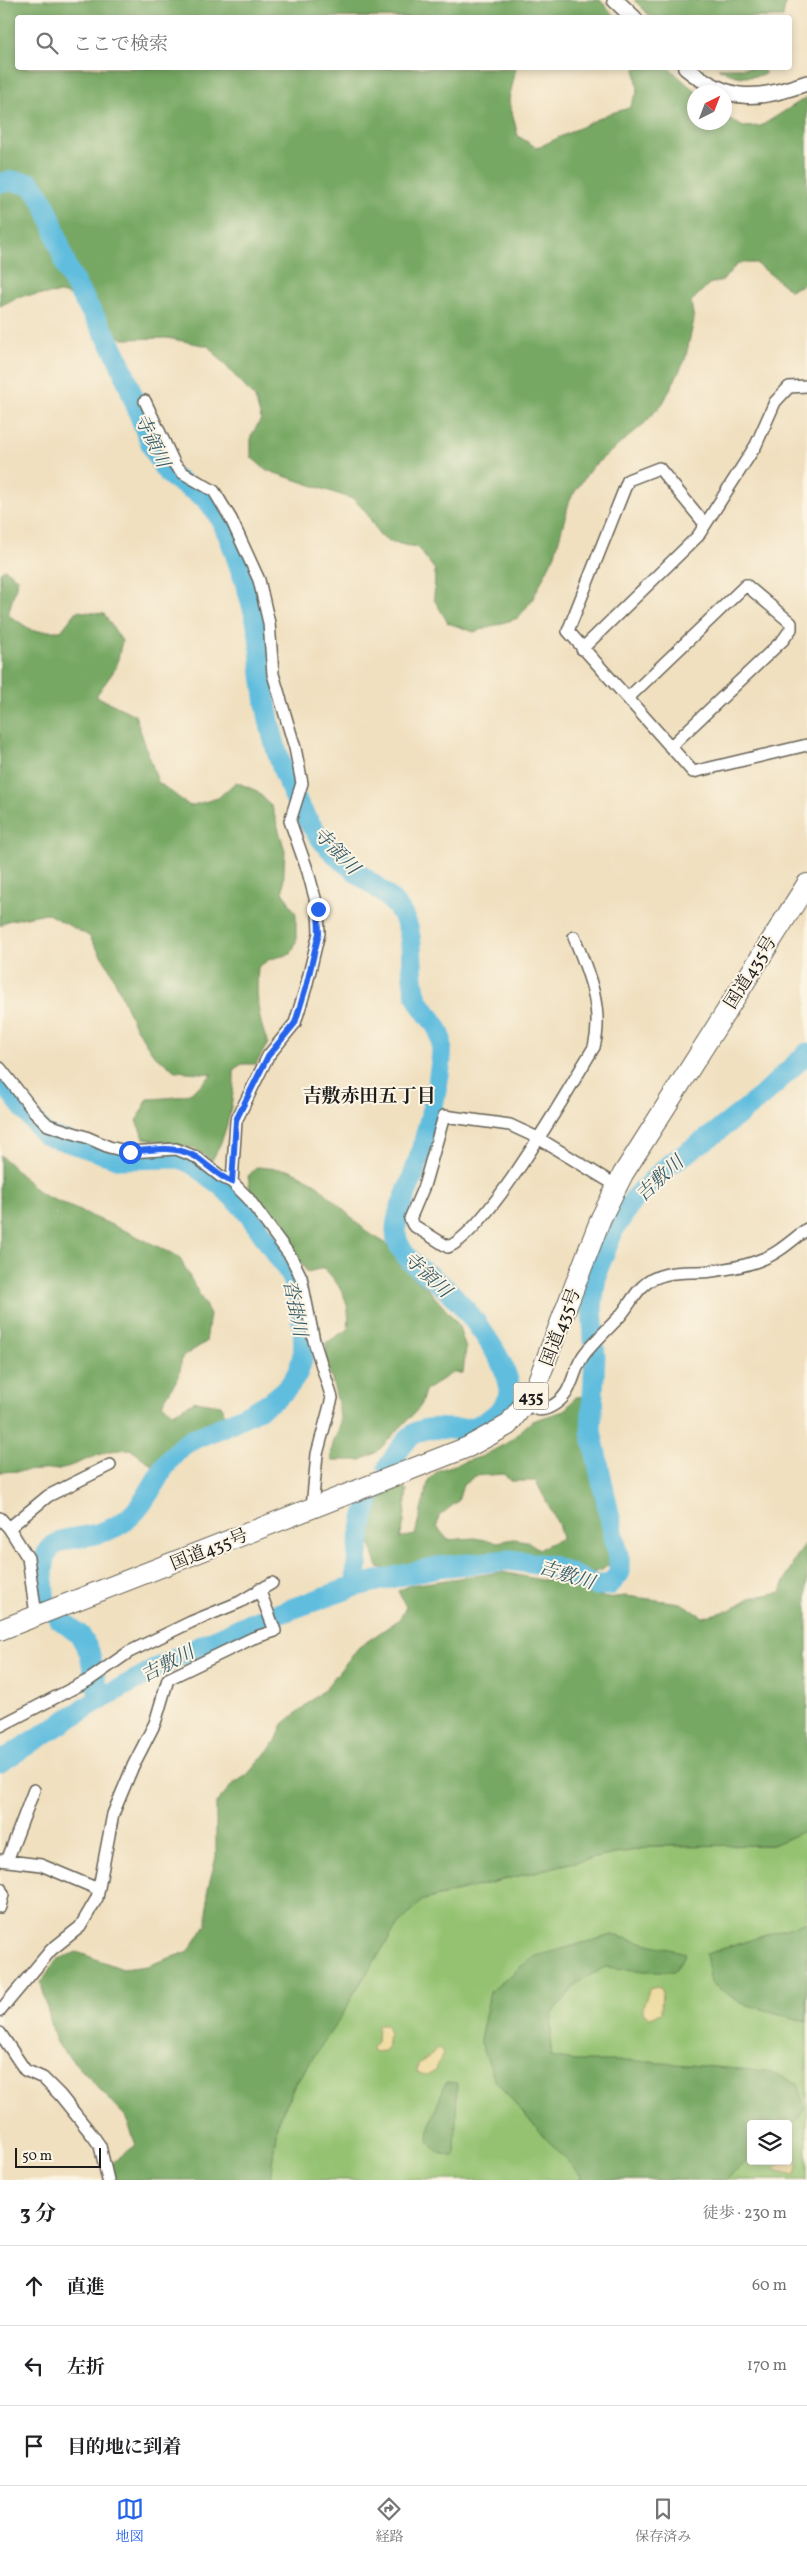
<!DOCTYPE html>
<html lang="ja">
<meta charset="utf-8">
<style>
body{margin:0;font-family:Vollkorn,"Noto Serif JP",serif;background:#f6f6f6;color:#202124}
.controls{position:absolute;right:15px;bottom:15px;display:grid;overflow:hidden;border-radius:5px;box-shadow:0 2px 8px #0003}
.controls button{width:45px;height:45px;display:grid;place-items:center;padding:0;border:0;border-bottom:1px solid #e0e0e0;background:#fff;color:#202124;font:25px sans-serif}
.compass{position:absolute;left:687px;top:85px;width:45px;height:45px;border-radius:50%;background:#fff;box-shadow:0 2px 8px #0003;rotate:42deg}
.scale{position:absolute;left:15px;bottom:12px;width:86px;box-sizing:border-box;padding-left:5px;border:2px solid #1c1c1c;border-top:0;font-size:14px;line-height:18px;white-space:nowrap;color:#1c1c1c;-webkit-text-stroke:4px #fcf5e5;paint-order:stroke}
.stop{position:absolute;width:15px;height:15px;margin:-11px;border:4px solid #2563eb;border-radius:50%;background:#fff}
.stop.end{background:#2563eb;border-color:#fff;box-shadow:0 1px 5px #0008}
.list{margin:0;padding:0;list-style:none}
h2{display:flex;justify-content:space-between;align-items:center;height:65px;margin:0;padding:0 20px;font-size:21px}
h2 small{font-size:16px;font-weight:400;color:#757577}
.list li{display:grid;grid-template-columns:32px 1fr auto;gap:15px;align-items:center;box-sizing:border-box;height:80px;padding:0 20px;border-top:1px solid #e0e0e0}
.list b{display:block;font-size:19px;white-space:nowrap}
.list em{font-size:16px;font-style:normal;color:#757577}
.icon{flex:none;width:28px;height:28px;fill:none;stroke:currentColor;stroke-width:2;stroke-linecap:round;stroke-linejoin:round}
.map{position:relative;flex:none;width:807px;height:2180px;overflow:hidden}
.search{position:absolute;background:#fff;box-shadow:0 2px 8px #0003;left:15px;right:15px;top:15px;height:55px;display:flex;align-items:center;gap:12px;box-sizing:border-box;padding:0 18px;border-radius:5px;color:#757577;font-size:19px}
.sheet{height:305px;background:#fff}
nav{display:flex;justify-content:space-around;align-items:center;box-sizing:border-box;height:70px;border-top:1px solid #e0e0e0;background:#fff;font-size:14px;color:#757577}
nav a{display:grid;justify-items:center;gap:2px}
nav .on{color:#2563eb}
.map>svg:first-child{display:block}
.green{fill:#94c271;stroke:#586f46;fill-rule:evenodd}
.forest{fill:#77a863;stroke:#4a6240;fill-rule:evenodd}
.sand{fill:#eeda9e;stroke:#857b5d}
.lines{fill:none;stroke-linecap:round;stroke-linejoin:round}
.river{stroke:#60bdde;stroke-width:21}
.minor-casing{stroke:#666155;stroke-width:14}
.tertiary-casing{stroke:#666155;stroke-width:18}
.trunk-casing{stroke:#666155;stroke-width:22}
.minor{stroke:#fff;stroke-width:11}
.tertiary{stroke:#fff;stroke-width:15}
.trunk{stroke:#fff;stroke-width:20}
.route{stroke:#2563eb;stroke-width:6}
.labels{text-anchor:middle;stroke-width:4;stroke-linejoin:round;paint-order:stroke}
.shield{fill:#fcf5e5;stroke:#5f5d58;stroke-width:1}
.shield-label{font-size:16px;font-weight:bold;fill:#1c1c1c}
.street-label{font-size:18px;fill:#1c1c1c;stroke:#fcf5e5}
.water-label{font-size:19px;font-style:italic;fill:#375c6a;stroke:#fcf5e5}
.neighbourhood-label{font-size:19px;font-weight:bold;fill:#1c1c1c;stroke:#fcf5e5}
</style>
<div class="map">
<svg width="807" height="2180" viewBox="0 0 807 2180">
<rect width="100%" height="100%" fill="#fcf5e5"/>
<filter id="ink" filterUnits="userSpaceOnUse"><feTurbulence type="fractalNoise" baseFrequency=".02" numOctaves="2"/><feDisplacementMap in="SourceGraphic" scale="10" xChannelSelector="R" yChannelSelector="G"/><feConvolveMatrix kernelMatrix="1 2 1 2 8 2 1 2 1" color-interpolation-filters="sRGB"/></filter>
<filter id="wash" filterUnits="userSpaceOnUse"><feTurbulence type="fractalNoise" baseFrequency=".0096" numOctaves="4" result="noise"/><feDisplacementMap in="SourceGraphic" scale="20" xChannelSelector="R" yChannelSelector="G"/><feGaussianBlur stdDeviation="1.12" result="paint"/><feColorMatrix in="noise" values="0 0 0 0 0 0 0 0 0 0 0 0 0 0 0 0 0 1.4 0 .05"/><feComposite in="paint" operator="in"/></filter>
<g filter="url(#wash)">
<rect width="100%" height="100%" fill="#f0e0c0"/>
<path class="green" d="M807,1829v351h-537l7,-55 17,-38 103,-161 26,-26 147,-37 85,-17 118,-1zM751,2124h37v37h-37z"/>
<path class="forest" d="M0,0h600l16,17 -598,1v50h498l-7,32 9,36 19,12 71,-34 21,-6 9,-17 -3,-23h34l27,24 -2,30h30l1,-6 18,11 18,-1 46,-29v186l-17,7 -34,-27h-18l-15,17 -14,4 -18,18 3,18 -9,40 -22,43 -19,21 -52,43 -22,32 -15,55 -23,46 -14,18 -44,14 -26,-9 -14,-24 1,-29 -17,-22 -27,-6 -11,-6 -14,-24 -13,-13 -87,-29 -15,-13v-21l10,-17 -6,-21 -47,-52 -41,-8 -44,1 -14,-9 -19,-28 -29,-9 -41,3 -20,10z
M634,0h152l-3,17 -131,1z
M718,68h46l1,6c-19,5 -30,4 -47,-6z
M5,569l13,10 -10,36 25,16h28l16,-20 27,3 18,27 -6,27 -20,28 39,19 23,67 32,24 28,-8 18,-16 21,9 15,16 13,44 -2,41 13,22v28l-5,12 -21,5 -12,8c-2,27 -1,51 10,76l-12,21h-14l-8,5c1,29 -7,67 -22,91l-19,-12 -49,-10 -8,-17 12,-22c33,-2 41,0 64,-25l-37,-3 -22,-17 -19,-29 -23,-54 -22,-35 -43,-23 -39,8 -7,5v-354z
M0,1155l41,39 87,38 51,25 31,57 -4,28 -24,15 -3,19 -17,28 11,9 22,-12 26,4 5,12 -53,27 -18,23 -25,-18 -21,2 -47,18 -62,3z
M257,1167l34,3 23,12 53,50 20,12 24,31 17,14 30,35 8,25 -3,24h-11l-27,18 -5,16 -44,46 -15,7h-29c-3,-19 9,-27 8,-41 -1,-26 -15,-50 -14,-76l22,-14c3,-26 -6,-42 -24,-61l-17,4 -32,-51 -25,-31 -2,-14z
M586,1396v30l10,76 14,36 2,24 -10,8 -14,4c-43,-23 -91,-22 -139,-14 -15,2 -29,10 -44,12 -8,1 -19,-3 -27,-5l-9,-26 1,-14 11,-30 15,-12 11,5 -3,32 -4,16 15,-3 14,-56 10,-9 44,-14 24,-13 25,-22 32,-10 12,-14zM504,1474l6,7h26l22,43 4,14 -23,11 -12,-8 -13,-2 -17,3 -23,-4 -26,2 -11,-13 2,-11 19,-15 5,-16 12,-9z
M807,1543v286l-3,2 -31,14 -118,1 -85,17 -147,37 -26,26 -45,70 -5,12 -54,79 -16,38 -7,55h-157l-4,-15 27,-20 -11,-29 -69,-73 -15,-60 15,-23 21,-8 46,17 24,-3 42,-15 18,-28 1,-35 8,-31v-54l17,-19 14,-9 29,-34 7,-17 41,-34 35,-43 41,-28 6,-12 -8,-16 13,-6 91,-13 39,8 18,-1 47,19 20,-2 55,7 22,14 27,-7 20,-12 31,-6c6,-18 14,-35 26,-49z
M807,1922v100l-66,-19 -30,-20 -5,-29z
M612,1935l74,18 -11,18h-30l-40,-4 -28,16 -25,32 -2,42 25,4h62l129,10 32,12 7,26 -17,24v-9h-37v34l-25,22h-146l1,-4 -43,-46 -43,-50 -15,-40 10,-48 43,-35z
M446,2082l11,1 -2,74 -16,-4 -11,-11 1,-15z"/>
<path class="sand" d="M657,1986l5,3 -1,24 -11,4 -7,-4v-7l7,-18z
M378,2025h8l3,9 -2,4 1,9 -3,4 -12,1 -1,-5 5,-5z
M436,2049l4,1 3,4 -8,17 -8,5 -10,-4 1,-8 11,-7z
M793,2159l5,3 -3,13 -20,-5 1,-4z"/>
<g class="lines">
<path class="river" d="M0,183l11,-2 20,3c20,22 25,56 36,84 12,28 32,53 46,80 20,39 28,84 51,120 11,16 31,20 43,32 14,15 25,43 31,62 8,22 15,44 20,67 3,17 2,36 5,53 4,36 12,71 27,105 11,25 27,50 47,69 20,19 48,33 64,56 16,24 7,56 15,83 5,15 19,24 24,39 8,25 -17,115 -27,142 -6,19 -23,47 -15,66 9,23 32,32 49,48 19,16 67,79 62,103 -3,17 -23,31 -39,35 -17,4 -37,-4 -53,4 -13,7 -21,23 -29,35
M0,1079l44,55 76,25 60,-1 13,6 30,23 23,23 45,65c7,15 9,31 11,48 11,66 -31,80 -82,105 -13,6 -29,10 -40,20 -24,22 -30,56 -58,75 -48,30 -88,-8 -77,78
M356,1586c0,-31 5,-60 14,-89
M58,1618l22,17 9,16 11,48
M0,1762l100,-63 86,-46 58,-27 112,-40 81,-19 72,-7 42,6 44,19h14l10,-11v-15l-28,-128 4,-74 -3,-51 5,-35 17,-42 21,-32 34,-32 45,-31 47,-37 46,-44"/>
</g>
</g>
<g filter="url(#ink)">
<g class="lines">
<defs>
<path id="minor" d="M145,401l30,64 8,8 31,18 17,28 28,61 10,43 4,51 22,74 7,35 -12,38 18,51 10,37 1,24 -13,54 -11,36 -27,33 -32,65 -4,61
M705,524l-46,-56 -31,12 -60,151 125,141 114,-27
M582,649l116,-113 58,-91 19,-43 14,-15 18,-1
M628,698l118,-113 45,38v6l-8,11 -113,107
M574,937c14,34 30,72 20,110 -26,43 -105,183 -146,200l-35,-22 -3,-6 14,-33 20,-70 66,9 28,13 79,48
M0,1068l33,42 15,15 38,12 23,10 21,5 46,-3 20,8 24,19 12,6 16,16 43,59 10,20 13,64 18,57 -15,56 -5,54
M526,1403c9,7 14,9 24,4 26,-13 20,-36 36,-55 11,-13 23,-24 34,-36 8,-9 14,-22 23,-30 19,-18 45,-12 69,-15 15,-2 34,-5 48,-11 18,-6 32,-20 47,-31
M0,1518l9,10
M36,1615l-8,-57 -19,-30 39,-32 62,-31
M0,1726l89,-46 40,-28 62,-30 49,-20 32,-19
M0,1860l41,5 57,24
M7,1861l27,-71
M0,1888l3,6 -3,13
M0,2011l51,-61 29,-23 17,-29 16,-84 20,-48 22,-43 13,-44 85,-41 22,-7 -16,-42
M0,2033l25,37 18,8 17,17 33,41 7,10 8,34"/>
<path id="tertiary" d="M615,0l19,18
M686,68c45,36 70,32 121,15"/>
<path id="trunk" d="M0,1630l468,-183 40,-22 26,-34 67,-173 22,-44 184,-290"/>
</defs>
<use href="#minor" class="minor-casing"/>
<use href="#tertiary" class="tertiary-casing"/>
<use href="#trunk" class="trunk-casing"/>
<use href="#minor" class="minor"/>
<use href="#tertiary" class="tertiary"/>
<use href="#trunk" class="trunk"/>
</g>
</g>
<g class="lines" filter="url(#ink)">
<path class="route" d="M130,1152c23,-3 47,-7 66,5 13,9 22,19 36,25l4,-62 32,-64 27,-33 11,-36 13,-54 -1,-24"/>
</g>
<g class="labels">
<rect class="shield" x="513.5" y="1382.5" width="35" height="27" rx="4"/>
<g class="shield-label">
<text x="531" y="1402">435</text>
</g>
<g class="street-label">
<text transform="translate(750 972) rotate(-58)" y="6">国道435号</text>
<text transform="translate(560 1327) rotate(-69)" y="6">国道435号</text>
<text transform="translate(209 1549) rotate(-22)" y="6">国道435号</text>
</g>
<g class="water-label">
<text transform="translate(153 440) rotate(65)" y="7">寺領川</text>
<text transform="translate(337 850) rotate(46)" y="7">寺領川</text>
<text transform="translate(659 1178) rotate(-43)" y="7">吉敷川</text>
<text transform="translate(428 1274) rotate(43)" y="7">寺領川</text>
<text transform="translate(296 1308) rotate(79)" y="7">沓掛川</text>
<text transform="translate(567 1574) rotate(17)" y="7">吉敷川</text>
<text transform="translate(167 1663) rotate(-28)" y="7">吉敷川</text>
</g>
<g class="neighbourhood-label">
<text x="369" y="1102">吉敷赤田五丁目</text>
</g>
</g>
</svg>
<div class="controls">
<button><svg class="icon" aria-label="layers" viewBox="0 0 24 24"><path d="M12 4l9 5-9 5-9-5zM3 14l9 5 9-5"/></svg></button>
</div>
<svg class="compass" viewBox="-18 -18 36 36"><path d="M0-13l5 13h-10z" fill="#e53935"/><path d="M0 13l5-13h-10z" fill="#757577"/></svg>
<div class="scale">50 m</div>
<div class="stop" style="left:130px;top:1152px"></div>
<div class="stop end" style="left:318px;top:909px"></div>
<div class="search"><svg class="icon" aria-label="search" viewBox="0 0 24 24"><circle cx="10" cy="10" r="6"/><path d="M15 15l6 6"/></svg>ここで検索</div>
</div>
<section class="sheet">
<h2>3 分<small>徒歩 · 230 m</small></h2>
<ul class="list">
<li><svg class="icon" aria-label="ahead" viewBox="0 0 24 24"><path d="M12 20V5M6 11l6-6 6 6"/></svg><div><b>直進</b></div><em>60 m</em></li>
<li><svg class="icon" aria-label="left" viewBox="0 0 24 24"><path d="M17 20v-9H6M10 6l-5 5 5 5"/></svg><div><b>左折</b></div><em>170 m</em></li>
<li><svg class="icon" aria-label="arrive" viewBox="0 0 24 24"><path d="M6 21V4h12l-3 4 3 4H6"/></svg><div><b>目的地に到着</b></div></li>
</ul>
</section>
<nav>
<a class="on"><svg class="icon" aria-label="map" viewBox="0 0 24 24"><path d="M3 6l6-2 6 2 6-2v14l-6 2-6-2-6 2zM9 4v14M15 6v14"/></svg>地図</a>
<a><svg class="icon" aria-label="directions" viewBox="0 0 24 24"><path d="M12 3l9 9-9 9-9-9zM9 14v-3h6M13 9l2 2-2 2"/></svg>経路</a>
<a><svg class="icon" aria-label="saved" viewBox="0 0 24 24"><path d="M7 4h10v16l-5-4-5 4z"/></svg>保存済み</a>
</nav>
